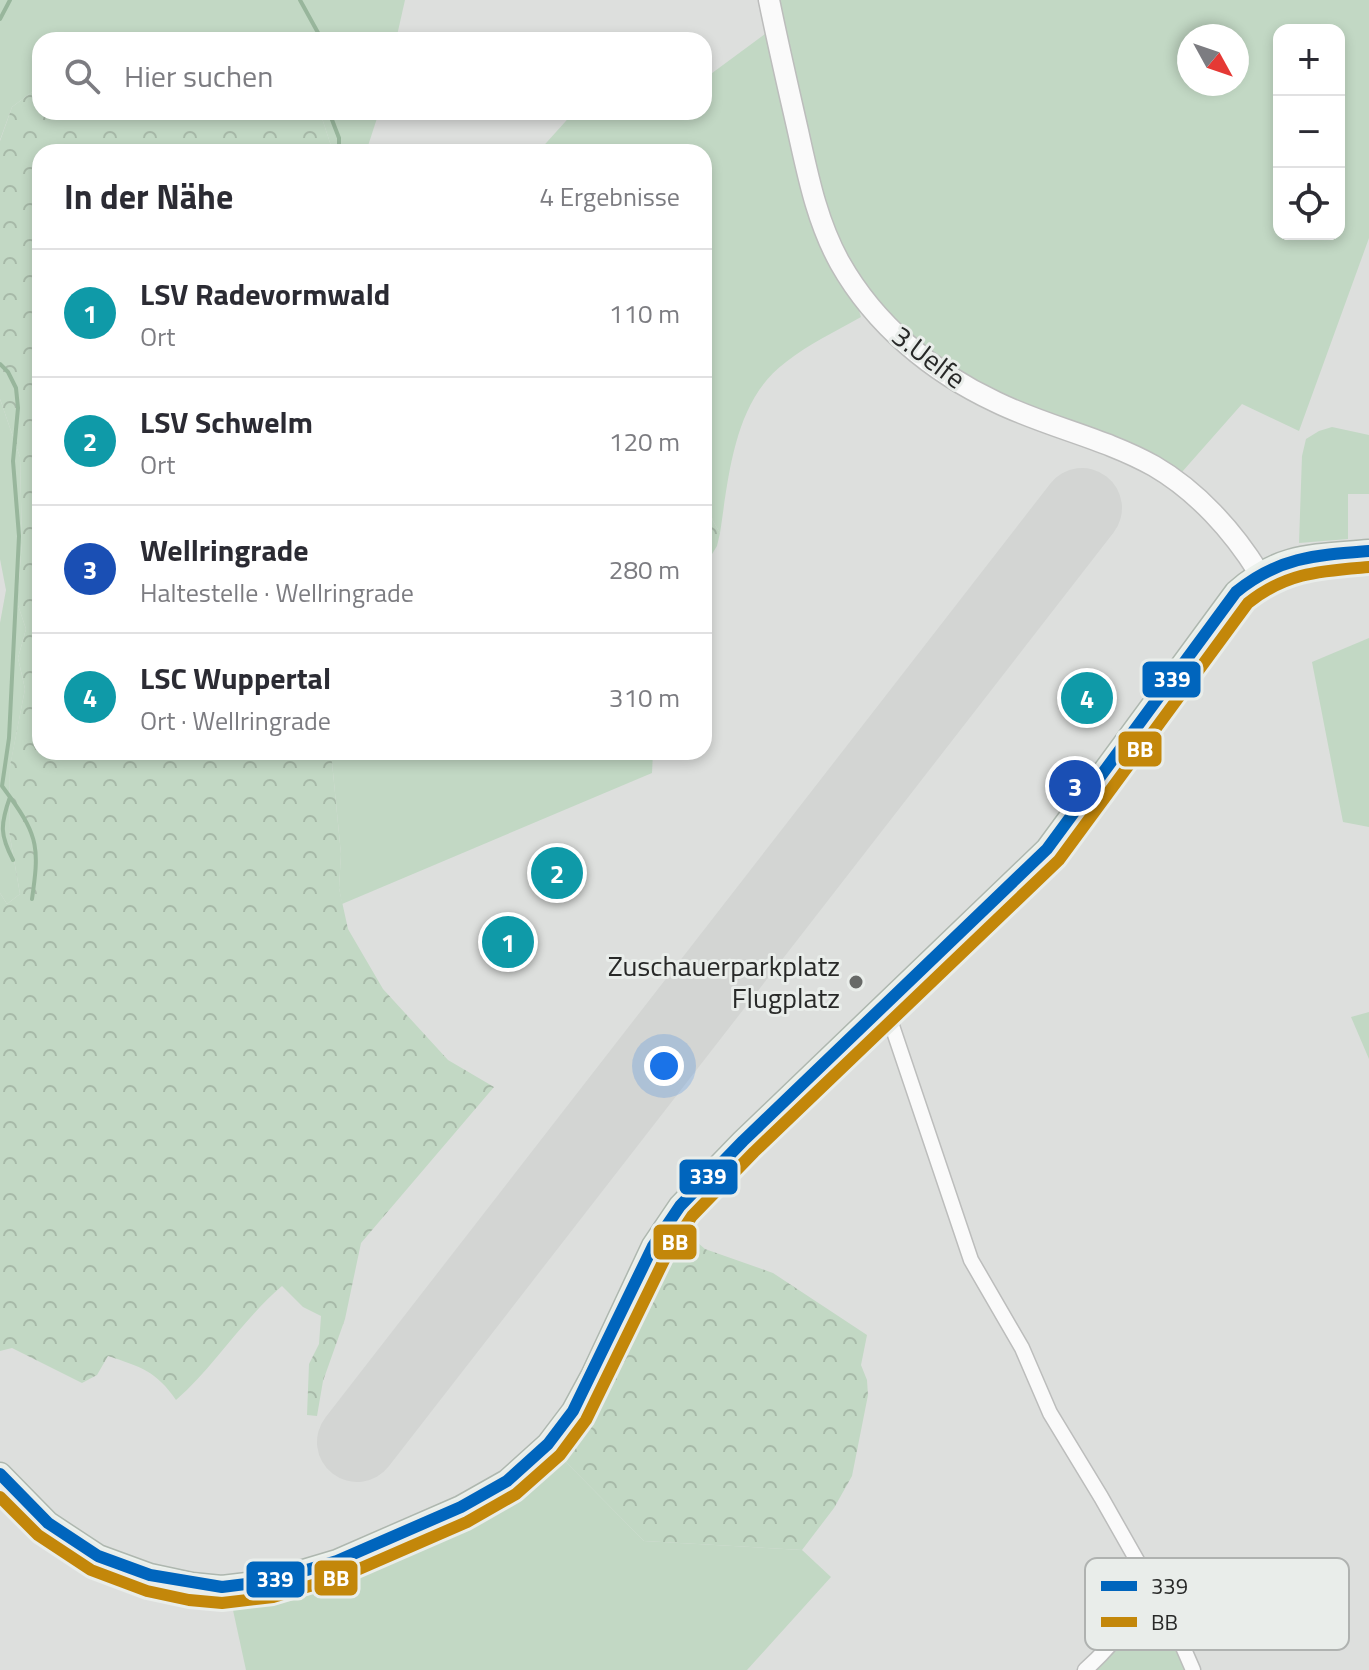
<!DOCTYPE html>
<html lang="de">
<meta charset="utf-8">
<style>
body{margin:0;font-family:"Titillium Web",sans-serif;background:#f7f7f7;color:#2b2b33}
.controls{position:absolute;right:24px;top:24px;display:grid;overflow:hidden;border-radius:16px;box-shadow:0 4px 12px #0003}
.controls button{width:72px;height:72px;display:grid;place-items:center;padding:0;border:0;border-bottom:2px solid #e1e1e2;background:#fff;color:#2b2b33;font:40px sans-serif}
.compass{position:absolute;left:1177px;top:24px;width:72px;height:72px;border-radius:50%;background:#fff;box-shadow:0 4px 12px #0003;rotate:130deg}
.you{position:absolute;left:664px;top:1066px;width:28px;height:28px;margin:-20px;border:6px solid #fff;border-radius:50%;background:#1a73e8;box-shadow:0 0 0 12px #1a73e833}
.badge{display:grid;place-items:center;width:52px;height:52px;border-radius:50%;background:#676967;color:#fff;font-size:26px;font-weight:700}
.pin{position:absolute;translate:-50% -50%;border:4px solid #fff;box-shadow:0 2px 8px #0006}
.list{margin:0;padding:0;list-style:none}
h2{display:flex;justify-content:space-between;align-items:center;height:104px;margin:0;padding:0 32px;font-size:34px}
h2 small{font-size:26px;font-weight:400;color:#7c7c81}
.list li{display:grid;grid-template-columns:52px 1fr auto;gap:24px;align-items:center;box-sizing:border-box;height:128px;padding:0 32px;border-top:2px solid #e1e1e2}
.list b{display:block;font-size:30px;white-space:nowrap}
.list p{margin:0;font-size:26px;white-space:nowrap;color:#7c7c81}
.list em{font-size:26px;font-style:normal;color:#7c7c81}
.icon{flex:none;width:44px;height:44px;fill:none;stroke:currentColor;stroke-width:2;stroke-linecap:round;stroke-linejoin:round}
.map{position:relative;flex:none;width:1369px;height:1670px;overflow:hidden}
.search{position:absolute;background:#fff;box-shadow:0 4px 12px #0003;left:32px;top:32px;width:680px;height:88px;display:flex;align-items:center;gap:20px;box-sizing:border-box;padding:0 28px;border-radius:24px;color:#7c7c81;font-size:30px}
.panel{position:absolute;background:#fff;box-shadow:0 4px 12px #0003;left:32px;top:144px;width:680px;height:616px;border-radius:24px}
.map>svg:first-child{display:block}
.grass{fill:#c2d8c4;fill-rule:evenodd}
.forest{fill:url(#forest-crowns)}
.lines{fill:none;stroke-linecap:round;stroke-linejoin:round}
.stream{stroke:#98b69c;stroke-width:4}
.runway{stroke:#d3d5d3;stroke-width:80}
.street-casing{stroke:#bcbdbc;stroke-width:17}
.secondary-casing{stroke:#bcbdbc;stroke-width:23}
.primary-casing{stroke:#aeb7af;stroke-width:25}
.street{stroke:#fafafa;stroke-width:14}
.secondary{stroke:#fafafa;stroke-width:20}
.primary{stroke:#ecf1ec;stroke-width:22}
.bus-1-casing{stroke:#e9edea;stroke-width:18}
.bus-2-casing{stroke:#e9edea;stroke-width:18}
.bus-1{stroke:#0065bd;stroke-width:12}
.bus-2{stroke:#c3870a;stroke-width:12}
.poi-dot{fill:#676967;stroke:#e9edea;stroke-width:3}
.labels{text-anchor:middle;stroke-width:6;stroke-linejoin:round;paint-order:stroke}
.street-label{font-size:28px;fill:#282928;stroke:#e9edea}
.poi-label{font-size:28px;fill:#282928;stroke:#e9edea;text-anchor:end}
.key{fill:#e9edea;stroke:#afb2b0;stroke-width:2}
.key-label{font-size:22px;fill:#282928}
.line-badge{stroke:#e9edea;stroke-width:3}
.badge-label{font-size:22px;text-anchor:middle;font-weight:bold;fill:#fff}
</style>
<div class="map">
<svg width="1369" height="1670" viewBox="0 0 1369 1670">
<defs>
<pattern id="forest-crowns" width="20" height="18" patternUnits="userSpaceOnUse" patternTransform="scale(2)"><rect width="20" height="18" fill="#c2d8c4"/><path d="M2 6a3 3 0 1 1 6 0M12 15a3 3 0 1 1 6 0" fill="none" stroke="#a7b9a8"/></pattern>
</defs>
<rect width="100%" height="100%" fill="#dddfdd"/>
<path class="grass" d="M0,0h405l-9,40h-356v46l-28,21 -12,33z
M777,0h592v238l-70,193 -57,-27 -60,68 -180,-76 -41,-21 -69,-56 -46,-60 -20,-42zM1279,30h60v204h-60zM1189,36h48v48h-48z
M769,31l92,286c-25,14 -52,27 -75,45 -52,38 -57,113 -66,171l-7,-12 -9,-29v-340h-166l36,-40h130v-33z
M320,112h59l-13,40h-33z
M0,399l20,58 2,86 -5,59 9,27 -8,29 7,31 -15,78 -1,64 11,63 -13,10 -7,-11v-270l6,-33 -6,-31z
M1332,427l37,8v59h-21v45l-49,4 3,-87 4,-17 13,-8z
M1369,638v189l-26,-5 -31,-160z
M331,752h322l-1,21 -310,131 -3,-16 2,-34z
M1369,1012v47l-18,-42z
M552,1448l92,93 158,9 29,27 -84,93h-501l-15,-69 7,-4 42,-7 35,-11 140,-58z
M1147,1585l45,85h-105z"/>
<path class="forest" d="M40,86v26h280l13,40h-293v600h291l10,102 -2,34 9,41 35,60 65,71 46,27 -133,156 -16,76 -22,62 -6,35 -10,-1 2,-51 10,-20 2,-28 -18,-9 -21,-21c-40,34 -67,80 -106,114 -20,-29 -35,-33 -68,-44l-11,19 -15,8 -70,-35 -12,3v-458l7,11 13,-10 -11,-63 1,-65 15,-77 -7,-31 8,-29 -9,-27 5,-59 -2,-86 -20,-58v-258l12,-34z
M704,492l9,29 7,12 -3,13 -13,21z
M676,1224l29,25 68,24 94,62 -6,30 6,15 1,15 -16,81 -18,32 -32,42 -158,-9 -92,-93z"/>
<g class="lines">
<path class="stream" d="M300,0l22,40
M0,19l10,-19
M329,112l10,26v14
M0,364l8,8 8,16 2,20 -5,53 6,75 -10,202 -7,48 8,11c-10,28 -10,38 3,63
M704,516l4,8
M10,797c29,40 29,53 22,102"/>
<path class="runway" d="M357,1442l725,-934"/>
<defs>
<path id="street" d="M885,1005l86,255 51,88 28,65 51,84 72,127 20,46
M1085,1670c29,-26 53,-55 58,-95"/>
<path id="secondary" d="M769,0c9,44 19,87 29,131 10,45 19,91 42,132 35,62 92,109 156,139 51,25 108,36 158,64 43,25 79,65 105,107"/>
<path id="primary" d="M0,1474l48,49 50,33 52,19 42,9 30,3 48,-6 67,-20 124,-54 46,-26 41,-37 25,-33 19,-35 61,-130 27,-40 63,-65 304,-292 189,-257c43,-39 78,-36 133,-41"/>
</defs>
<use href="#street" class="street-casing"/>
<use href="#secondary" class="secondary-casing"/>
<use href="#primary" class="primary-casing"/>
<use href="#street" class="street"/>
<use href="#secondary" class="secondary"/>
<use href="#primary" class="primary"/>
<defs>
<path id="bus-1" d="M0,1474l48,49 50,33 52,19 72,12 48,-6 67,-20 124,-54 46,-26 41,-37 25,-33 80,-165 27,-40 63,-65 304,-292 189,-257c43,-35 80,-37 133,-41"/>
<path id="bus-2" d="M0,1497l38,38 53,35 56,21 42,9 33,3 51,-6 70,-21 124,-54 49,-28 44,-39 26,-35 81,-166 25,-38 62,-64 305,-292 189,-257c39,-31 73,-32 121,-36"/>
</defs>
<use href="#bus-1" class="bus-1-casing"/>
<use href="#bus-2" class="bus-2-casing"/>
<use href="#bus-1" class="bus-1"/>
<use href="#bus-2" class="bus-2"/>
</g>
<circle class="poi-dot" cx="856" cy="982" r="8"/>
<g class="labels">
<g class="street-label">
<text transform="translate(929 357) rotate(37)" y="10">3.Uelfe</text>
</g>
<g class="poi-label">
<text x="840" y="976">Zuschauerparkplatz<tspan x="840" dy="32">Flugplatz</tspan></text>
</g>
</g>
<rect x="1085" y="1558" width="264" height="92" rx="12" class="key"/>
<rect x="1101" y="1581" width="36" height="10" fill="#0065bd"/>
<rect x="1101" y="1617" width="36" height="10" fill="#c3870a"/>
<g class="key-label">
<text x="1151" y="1594">339</text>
<text x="1151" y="1630">BB</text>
</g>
<g class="line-badge">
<rect x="1141" y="660" width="61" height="39" rx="8" fill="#0065bd"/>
<rect x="1117" y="730" width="46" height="38" rx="8" fill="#c3870a"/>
<rect x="678" y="1158" width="61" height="38" rx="8" fill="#0065bd"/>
<rect x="652" y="1223" width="46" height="38" rx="8" fill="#c3870a"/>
<rect x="313" y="1559" width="46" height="38" rx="8" fill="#c3870a"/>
<rect x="245" y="1560" width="61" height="39" rx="8" fill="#0065bd"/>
</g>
<g class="badge-label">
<text x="1172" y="687">339</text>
<text x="1140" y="757">BB</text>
<text x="708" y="1184">339</text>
<text x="675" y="1250">BB</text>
<text x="336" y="1586">BB</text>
<text x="275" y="1587">339</text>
</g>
</svg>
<div class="controls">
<button>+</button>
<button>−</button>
<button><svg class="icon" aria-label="locate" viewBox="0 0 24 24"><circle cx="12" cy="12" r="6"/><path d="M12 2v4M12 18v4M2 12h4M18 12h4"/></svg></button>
</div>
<svg class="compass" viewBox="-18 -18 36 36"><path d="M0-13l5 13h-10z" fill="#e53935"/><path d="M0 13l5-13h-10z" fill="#7c7c81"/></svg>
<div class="you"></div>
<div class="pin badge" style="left:508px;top:942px;background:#0f9aa8">1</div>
<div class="pin badge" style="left:557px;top:873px;background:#0f9aa8">2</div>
<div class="pin badge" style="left:1075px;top:786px;background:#1a4fb4">3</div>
<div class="pin badge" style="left:1087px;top:698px;background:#0f9aa8">4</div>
<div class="search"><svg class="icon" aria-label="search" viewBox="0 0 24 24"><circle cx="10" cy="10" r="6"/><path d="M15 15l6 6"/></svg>Hier suchen</div>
<section class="panel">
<h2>In der Nähe<small>4 Ergebnisse</small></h2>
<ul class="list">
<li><span class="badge" style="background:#0f9aa8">1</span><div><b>LSV Radevormwald</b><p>Ort</p></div><em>110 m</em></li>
<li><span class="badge" style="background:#0f9aa8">2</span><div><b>LSV Schwelm</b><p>Ort</p></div><em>120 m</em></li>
<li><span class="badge" style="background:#1a4fb4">3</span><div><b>Wellringrade</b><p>Haltestelle · Wellringrade</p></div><em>280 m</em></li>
<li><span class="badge" style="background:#0f9aa8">4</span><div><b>LSC Wuppertal</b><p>Ort · Wellringrade</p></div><em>310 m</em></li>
</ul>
</section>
</div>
